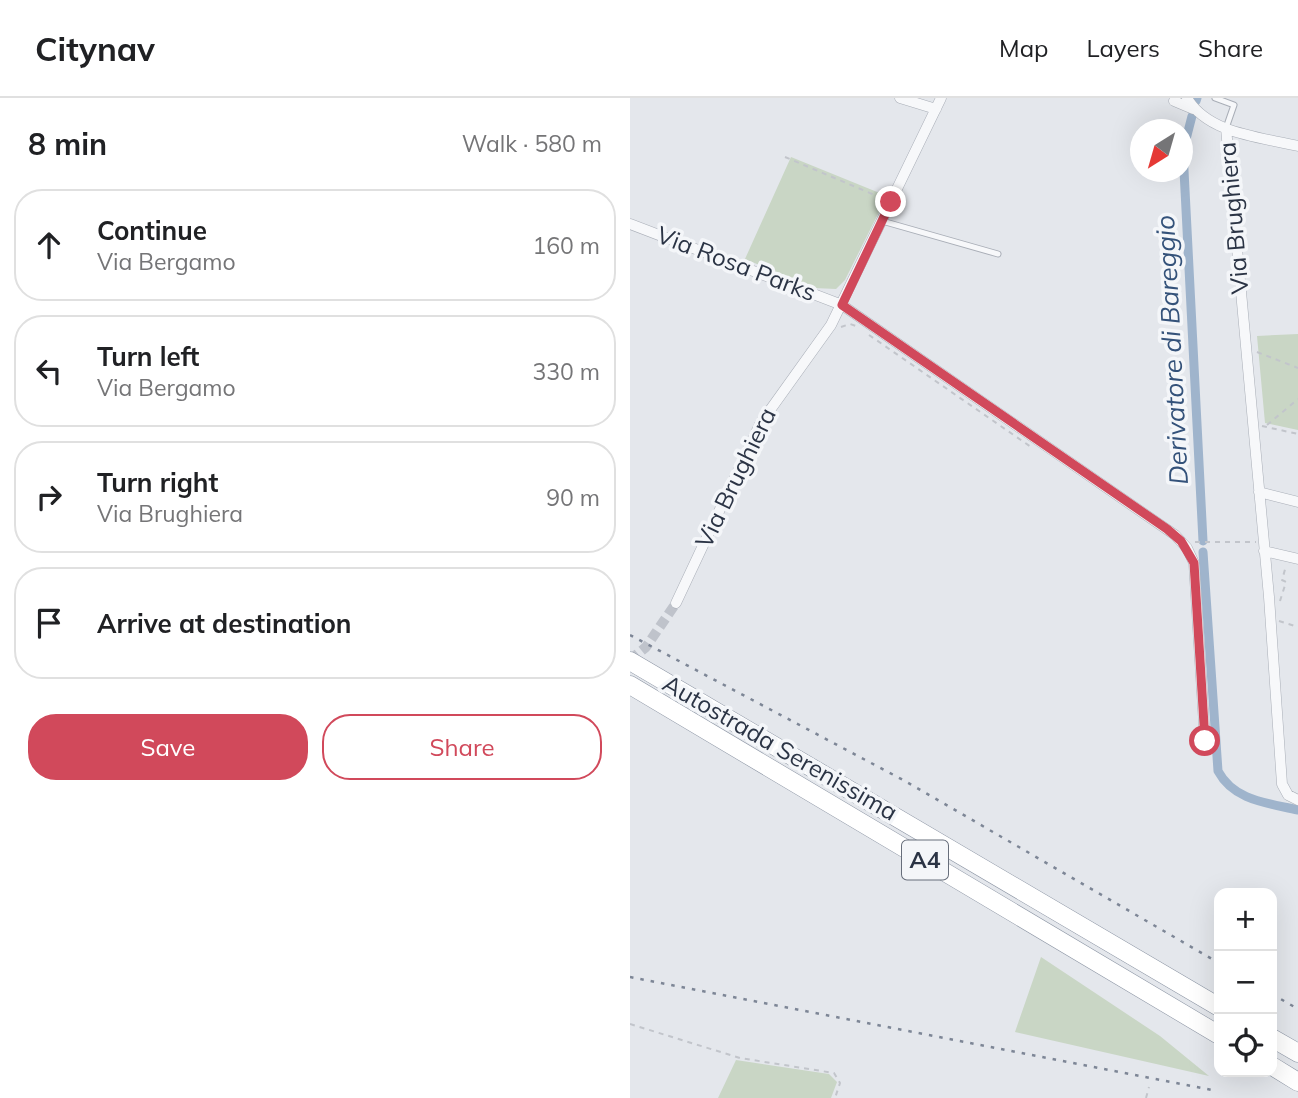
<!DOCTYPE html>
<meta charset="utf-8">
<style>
body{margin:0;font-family:Mulish,sans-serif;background:#f2f2f2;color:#202124}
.controls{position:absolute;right:21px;bottom:21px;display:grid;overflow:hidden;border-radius:14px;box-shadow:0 7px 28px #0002}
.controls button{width:63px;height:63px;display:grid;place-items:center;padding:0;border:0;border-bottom:2px solid #e0e0e0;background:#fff;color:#202124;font:35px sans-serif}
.compass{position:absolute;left:500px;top:21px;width:63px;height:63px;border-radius:50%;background:#fff;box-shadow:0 7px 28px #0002;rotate:217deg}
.stop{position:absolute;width:21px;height:21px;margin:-16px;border:5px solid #d1495b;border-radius:50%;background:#fff}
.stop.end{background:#d1495b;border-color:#fff;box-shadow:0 2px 7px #0008}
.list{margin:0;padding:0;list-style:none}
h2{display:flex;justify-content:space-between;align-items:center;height:91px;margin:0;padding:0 28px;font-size:30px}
h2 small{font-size:23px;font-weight:400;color:#757577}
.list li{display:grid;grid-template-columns:46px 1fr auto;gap:21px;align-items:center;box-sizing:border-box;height:112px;margin:0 14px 14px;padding:0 14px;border:2px solid #e0e0e0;border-radius:28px}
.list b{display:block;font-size:26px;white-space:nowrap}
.list p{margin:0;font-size:23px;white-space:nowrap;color:#757577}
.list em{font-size:23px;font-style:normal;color:#757577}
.actions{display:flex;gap:14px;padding:21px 28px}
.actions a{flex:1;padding:16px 0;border:2px solid #d1495b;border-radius:28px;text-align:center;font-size:24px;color:#d1495b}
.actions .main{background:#d1495b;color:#fff}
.icon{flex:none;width:38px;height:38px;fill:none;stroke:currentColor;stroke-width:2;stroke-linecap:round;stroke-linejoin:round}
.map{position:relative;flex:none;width:668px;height:1000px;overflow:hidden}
header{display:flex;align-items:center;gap:42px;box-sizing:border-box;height:98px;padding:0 35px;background:#fff;border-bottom:2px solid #e0e0e0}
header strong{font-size:33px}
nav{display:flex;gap:38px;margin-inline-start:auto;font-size:24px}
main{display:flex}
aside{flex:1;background:#fff}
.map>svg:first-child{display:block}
.green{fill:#c9d6c5}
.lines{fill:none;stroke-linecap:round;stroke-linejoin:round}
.canal{stroke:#9fb4cc;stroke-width:9}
.street-tunnel{stroke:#bfc3cb;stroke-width:10;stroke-dasharray:10 5;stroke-linecap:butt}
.lane-casing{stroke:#a9aeb7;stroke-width:7}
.street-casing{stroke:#a9aeb7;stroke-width:11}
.highway-casing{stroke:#8b94a3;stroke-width:19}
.path{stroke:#c2c5cb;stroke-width:2;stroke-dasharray:5 5;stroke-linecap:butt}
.lane{stroke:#f7f8fa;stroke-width:5}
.street{stroke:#f7f8fa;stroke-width:10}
.highway{stroke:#fff;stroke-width:18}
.rail{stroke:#7d8696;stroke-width:2.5;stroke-dasharray:3.5 7;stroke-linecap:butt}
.route{stroke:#d1495b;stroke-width:9}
.labels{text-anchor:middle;stroke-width:7;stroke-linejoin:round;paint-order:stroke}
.shield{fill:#f4f6f9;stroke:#676e7b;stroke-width:2}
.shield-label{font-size:23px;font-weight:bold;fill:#2b3445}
.street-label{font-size:24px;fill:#2b3445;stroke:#f4f6f9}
.water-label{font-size:26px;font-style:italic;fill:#34527a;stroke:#f4f6f9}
</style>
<header>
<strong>Citynav</strong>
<nav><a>Map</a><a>Layers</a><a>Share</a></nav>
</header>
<main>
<aside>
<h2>8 min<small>Walk · 580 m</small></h2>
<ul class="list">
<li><svg class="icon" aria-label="ahead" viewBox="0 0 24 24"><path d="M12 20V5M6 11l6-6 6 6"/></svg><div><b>Continue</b><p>Via Bergamo</p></div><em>160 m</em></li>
<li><svg class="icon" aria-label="left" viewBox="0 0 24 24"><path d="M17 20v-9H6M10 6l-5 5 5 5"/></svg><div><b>Turn left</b><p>Via Bergamo</p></div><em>330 m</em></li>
<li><svg class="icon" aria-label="right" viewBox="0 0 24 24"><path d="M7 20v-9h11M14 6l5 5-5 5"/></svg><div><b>Turn right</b><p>Via Brughiera</p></div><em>90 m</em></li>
<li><svg class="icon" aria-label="arrive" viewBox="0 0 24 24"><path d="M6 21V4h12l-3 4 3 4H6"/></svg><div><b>Arrive at destination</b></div></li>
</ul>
<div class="actions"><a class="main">Save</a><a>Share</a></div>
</aside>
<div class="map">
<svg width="668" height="1000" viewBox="0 0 668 1000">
<rect width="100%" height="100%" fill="#e4e7ec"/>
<path class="green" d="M161,59l96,39 -42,84 -9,9 -22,-1 -69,-29z
M668,236v96l-33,-7 -8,-87z
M411,859l119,79 49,40 -194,-44z
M106,962l93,14 8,8 -6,16h-113z"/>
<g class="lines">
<path class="canal" d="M566,3l1,-3
M562,18l-9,35 20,390
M573,454l15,219c16,30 50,32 80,39"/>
<path class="street-tunnel" d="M0,562l16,-13 30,-44"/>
<defs>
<path id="lane" d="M585,0l19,7 -8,23
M252,123l116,33"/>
<path id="street" d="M270,0l36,11
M557,0c21,36 74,39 111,48
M544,3l19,8
M596,30l43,469 13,187 6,11 10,5
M0,126l212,81 333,230 12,13 7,15 11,178
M629,394l39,10
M634,453l34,8
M46,505l84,-179 71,-99 110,-227"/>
<path id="highway" d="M0,563l589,346
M0,587l589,350
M642,940l26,15
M642,968l26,16"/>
</defs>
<use href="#lane" class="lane-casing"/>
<use href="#street" class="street-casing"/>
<use href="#highway" class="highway-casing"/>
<path class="path" d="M155,59l99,42
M211,229l9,-3 6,2
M239,237l162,112
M627,254l41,16
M637,327l31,-26
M632,328l36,8
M565,444h61
M650,503l6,-19 -4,-2 4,-14
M649,523l19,6
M0,926l110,34 94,15 6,10 -5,15
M516,1000l3,-11"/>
<use href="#lane" class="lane"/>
<use href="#street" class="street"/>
<use href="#highway" class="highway"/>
<path class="rail" d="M0,537l275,146 314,182
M0,879l587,114
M642,896l26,15"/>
</g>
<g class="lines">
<path class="route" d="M261,104l-49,103 325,224 14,12 13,22 11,178"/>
</g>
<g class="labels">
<rect class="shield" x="272" y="742.5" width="46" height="39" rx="5"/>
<g class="shield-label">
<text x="295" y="770">A4</text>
</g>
<g class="street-label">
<text transform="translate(604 120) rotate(-95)" y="8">Via Brughiera</text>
<text transform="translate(106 166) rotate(21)" y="8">Via Rosa Parks</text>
<text transform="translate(106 380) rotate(-64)" y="8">Via Brughiera</text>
<text transform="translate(150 650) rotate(30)" y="8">Autostrada Serenissima</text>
</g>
<g class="water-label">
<text transform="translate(542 252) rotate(-93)" y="9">Derivatore di Bareggio</text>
</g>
</g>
</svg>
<div class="controls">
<button>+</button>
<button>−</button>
<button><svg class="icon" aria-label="locate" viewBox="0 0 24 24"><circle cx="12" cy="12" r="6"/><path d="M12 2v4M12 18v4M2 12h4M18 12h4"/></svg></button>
</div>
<svg class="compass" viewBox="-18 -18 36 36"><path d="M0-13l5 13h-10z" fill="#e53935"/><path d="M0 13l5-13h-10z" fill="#757577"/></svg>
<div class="stop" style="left:575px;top:643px"></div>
<div class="stop end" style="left:261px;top:104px"></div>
</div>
</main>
